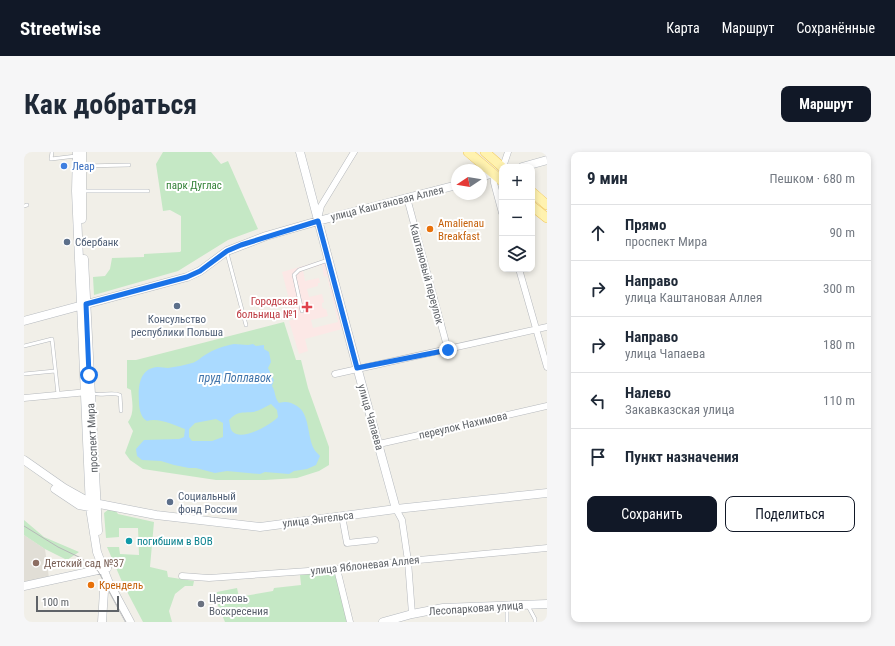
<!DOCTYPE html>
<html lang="ru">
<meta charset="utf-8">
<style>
body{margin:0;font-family:"Roboto Condensed",sans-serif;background:#f6f6f7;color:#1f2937}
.controls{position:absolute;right:12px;top:12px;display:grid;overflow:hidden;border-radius:8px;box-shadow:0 2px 6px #0003}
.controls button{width:36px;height:36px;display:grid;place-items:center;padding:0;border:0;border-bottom:1px solid #e0e1e3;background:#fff;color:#1f2937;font:20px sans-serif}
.compass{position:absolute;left:427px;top:12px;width:36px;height:36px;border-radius:50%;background:#fff;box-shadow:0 2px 6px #0003;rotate:258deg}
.scale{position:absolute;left:12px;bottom:10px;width:83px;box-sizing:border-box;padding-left:4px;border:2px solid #5f6368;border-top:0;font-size:11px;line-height:14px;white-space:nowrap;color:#5f6368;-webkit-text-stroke:3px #fff;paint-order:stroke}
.stop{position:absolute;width:12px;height:12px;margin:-9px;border:3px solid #1a73e8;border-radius:50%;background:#fff}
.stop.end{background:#1a73e8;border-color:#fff;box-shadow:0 1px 4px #0008}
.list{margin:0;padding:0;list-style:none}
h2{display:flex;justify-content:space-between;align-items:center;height:52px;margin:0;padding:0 16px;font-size:17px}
h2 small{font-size:13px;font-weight:400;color:#747a83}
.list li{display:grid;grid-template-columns:26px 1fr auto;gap:12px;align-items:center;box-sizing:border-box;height:56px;padding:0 16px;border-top:1px solid #e0e1e3}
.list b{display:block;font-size:15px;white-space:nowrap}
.list p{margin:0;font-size:13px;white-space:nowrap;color:#747a83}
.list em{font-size:13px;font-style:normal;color:#747a83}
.actions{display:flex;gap:8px;padding:12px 16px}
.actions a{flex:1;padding:9px 0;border:1px solid #111827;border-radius:8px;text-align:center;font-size:14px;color:#111827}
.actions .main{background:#111827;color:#fff}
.icon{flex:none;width:22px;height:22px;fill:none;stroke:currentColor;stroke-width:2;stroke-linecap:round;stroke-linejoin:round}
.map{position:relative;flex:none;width:523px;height:470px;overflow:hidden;border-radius:8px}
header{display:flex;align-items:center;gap:24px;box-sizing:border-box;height:56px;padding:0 20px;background:#111827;color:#fff}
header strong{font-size:19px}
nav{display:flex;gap:22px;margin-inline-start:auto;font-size:14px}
.intro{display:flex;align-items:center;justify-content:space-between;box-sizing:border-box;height:96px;padding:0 24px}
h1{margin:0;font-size:28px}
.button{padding:10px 18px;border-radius:8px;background:#111827;color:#fff;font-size:14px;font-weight:700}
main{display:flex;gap:24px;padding:0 24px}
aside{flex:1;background:#fff;border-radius:8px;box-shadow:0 2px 6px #0003}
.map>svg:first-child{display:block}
.education{fill:#e1ded6}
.medical{fill:#fce8e6;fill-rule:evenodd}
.green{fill:#c5e8c5}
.water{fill:#aadaff;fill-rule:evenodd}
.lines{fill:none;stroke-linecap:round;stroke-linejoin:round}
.lane-casing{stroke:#b5b8bc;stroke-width:4}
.street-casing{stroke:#b5b8bc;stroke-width:7}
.secondary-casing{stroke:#b6babf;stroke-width:9}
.primary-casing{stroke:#f2c960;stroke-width:10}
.lane{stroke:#fff;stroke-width:3}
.street{stroke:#fff;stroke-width:6}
.secondary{stroke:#fff;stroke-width:8}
.primary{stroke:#fff2af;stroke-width:9}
.tram{stroke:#b6b7b8;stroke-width:1}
.route{stroke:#1a73e8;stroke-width:5}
.shop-dot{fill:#3f7fe0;stroke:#fff;stroke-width:1.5}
.food-dot{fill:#e8710a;stroke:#fff;stroke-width:1.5}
.service-dot{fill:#5c6f8a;stroke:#fff;stroke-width:1.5}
.health-dot{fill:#e0444e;stroke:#fff;stroke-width:1.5}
.culture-dot{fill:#0f9aa8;stroke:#fff;stroke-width:1.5}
.education-dot{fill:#8d6e63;stroke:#fff;stroke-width:1.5}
.worship-dot{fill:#6b7280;stroke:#fff;stroke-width:1.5}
.labels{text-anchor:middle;stroke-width:4;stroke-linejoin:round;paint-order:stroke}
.shop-label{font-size:11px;fill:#366cbe;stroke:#fff;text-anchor:start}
.park-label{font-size:11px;fill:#348238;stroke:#fff}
.street-label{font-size:11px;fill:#5f6368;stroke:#fff}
.food-label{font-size:11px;fill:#c56008;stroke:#fff;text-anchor:start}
.service-label{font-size:11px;fill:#4e5e75;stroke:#fff;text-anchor:start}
.health-label{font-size:11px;fill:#be3a42;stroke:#fff;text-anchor:end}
.culture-label{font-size:11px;fill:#0d838f;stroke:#fff;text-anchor:start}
.education-label{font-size:11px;fill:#785e54;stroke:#fff;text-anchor:start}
.worship-label{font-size:11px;fill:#5b616d;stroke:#fff;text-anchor:start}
.water-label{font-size:12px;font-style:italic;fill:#4174aa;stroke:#fff}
</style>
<header>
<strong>Streetwise</strong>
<nav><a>Карта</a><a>Маршрут</a><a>Сохранённые</a></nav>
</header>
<div class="intro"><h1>Как добраться</h1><a class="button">Маршрут</a></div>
<main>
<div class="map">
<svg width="523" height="470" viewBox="0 0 523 470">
<rect width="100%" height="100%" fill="#f1efe8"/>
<path class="education" d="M0,383l21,14 4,29 -25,6z"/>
<path class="medical" d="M300,108l18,69 -37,10 3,12 -9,3 -10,-33 5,-2 -12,-47zM298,113l2,12 3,-1 11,46 -25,6 -2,-8 17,-4 -2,-7h-2l-2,-2v-4l2,-1 -2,-8 -13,3 -2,-8 11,-3v-3h2l-1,-5 -14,3 -2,-11z"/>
<path class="green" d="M139,0h48l10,12 7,-3 30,68 -30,11 -50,31 -84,24 -1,-18 12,-1 5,-7 2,-11 32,-1v-3l36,-2 1,-1v-35l-11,-6 -7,1 -7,-47z
M260,170l12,38h5l7,28 21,59v18l-10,6 -22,7 -32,2h-49l-73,-11 -13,-9 -5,-7 8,-22 -5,-9c7,-9 4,-21 3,-32l-4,-2v-28h9z
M85,357l7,2 2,3 36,8 -4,45 17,4 1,6 26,4 -1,5h-8l-10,8 -6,17 3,11h-29l-20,-38 -16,-37h12l1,7 19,1 -1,-27h-19v9l-13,1 -2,-25z
M0,368l20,17 35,15 -12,8 -22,-11 -21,-14z
M311,419l13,51h-123l-11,-26 3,-4 20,-4 2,9 34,-6 1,-3 27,-3 -1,-10z"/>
<path class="water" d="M210,192l14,1 5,-1 3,2 8,-1v4l5,3 2,10 -3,6 6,12 -2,6c4,6 2,11 7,17 8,-2 11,-1 18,3 13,8 10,30 17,43 1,2 4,5 6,7l-4,9 -9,4 -13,2 -5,3 -24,-2 -5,2 -33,-3 -12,2 -19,-5h-7l-15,-3 -13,-4 -19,-1 -5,-4 -1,-7 8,-9 35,-1 5,-2 1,-8c-11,-4 -27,-12 -38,-8 -6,-3 -8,-12 -8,-19 -1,-15 0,-34 19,-35 3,0 7,1 10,1 7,-1 17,-3 24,-5 5,-1 9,-6 13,-8 9,-6 19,-9 29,-11zM247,252l6,6 1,7c-7,8 -36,24 -45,15 -3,-2 -3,-8 -4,-12 9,-9 12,-7 24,-8 6,-1 12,-5 18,-8zM192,267l7,4v14l-11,4h-20l-3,-4v-8l6,-6z"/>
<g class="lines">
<defs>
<path id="lane" d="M28,0l-1,7 25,-3
M59,14l46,-1
M59,39h65
M0,54l3,-1
M203,101l19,72
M278,159l-8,-36 5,-5 29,-10
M0,194l28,-7 6,55
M0,222l31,-3
M68,241c9,4 19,-2 28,2l1,16
M483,454v16
M504,454l7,13v3"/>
<path id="street" d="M479,15l5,-15
M469,21l1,10 8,30
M383,46l41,152
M294,67l3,-13 33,-54
M495,117l28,98
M311,222l212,-47
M0,246l64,-6
M355,292l168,-38
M372,357l6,11 6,41 4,53
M318,364l5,27 28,-3
M313,417l13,53
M158,424l27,2 128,-9 71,-8 139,-13"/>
<path id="secondary" d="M53,0l-1,39 14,317 7,44 11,29 22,41
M58,0v67
M276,0l57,215 39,142
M498,15l25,-7
M457,25l12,-4
M60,107l14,272
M0,169l163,-44 13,-6 27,-20 39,-15 52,-15 139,-36
M0,308l40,28 25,14 67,13 104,12 136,-18 151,-16
M31,337l24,16 16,3
M0,434l83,-18
M78,470l2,-31 4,-10
M359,470l29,-8 31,-6 104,-4"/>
<path id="primary" d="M444,0l34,29
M461,0l17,15
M508,40l15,13
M508,54l15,12"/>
</defs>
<use href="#lane" class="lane-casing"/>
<use href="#street" class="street-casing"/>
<use href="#secondary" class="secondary-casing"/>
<use href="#primary" class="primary-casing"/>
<use href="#lane" class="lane"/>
<use href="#street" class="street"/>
<use href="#secondary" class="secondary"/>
<use href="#primary" class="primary"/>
<path class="tram" d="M0,374l34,21 23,11 17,13 28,51"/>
</g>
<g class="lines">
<path class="route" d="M65,223l-3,-71 101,-27 13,-6 27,-20 14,-6 77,-24 39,147 91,-18"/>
</g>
<circle class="shop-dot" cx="40" cy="14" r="4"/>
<g class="food-dot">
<circle cx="406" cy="77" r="4"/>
<circle cx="67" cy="433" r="4"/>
</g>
<g class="service-dot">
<circle cx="43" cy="90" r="4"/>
<circle cx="153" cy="154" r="4"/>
<circle cx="146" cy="350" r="4"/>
</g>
<path class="health-dot" d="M281 149h4v4h4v4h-4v4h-4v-4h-4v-4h4z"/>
<circle class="culture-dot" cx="105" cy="389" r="4"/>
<circle class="education-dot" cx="12" cy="411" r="4"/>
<circle class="worship-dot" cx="177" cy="452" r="4"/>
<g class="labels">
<g class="shop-label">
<text x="48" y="18">Леар</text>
</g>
<g class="park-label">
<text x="170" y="37">парк Дуглас</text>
</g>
<g class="street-label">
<text transform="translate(363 51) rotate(-14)" y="4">улица Каштановая Аллея</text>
<text transform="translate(403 122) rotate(75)" y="4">Каштановый переулок</text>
<text transform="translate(347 265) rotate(74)" y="4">улица Чапаева</text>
<text transform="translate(439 273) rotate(-13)" y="4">переулок Нахимова</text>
<text transform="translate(68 286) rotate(-93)" y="4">проспект Мира</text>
<text transform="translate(294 367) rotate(-7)" y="4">улица Энгельса</text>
<text transform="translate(341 413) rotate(-6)" y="4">улица Яблоневая Аллея</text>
<text transform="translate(452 456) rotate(-4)" y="4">Лесопарковая улица</text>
</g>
<g class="food-label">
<text x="414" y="75">Amalienau<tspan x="414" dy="13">Breakfast</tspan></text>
<text x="75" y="437">Крендель</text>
</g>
<g class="service-label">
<text x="51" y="94">Сбербанк</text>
<text x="153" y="171" text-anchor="middle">Консульство<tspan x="153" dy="13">республики Польша</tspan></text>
<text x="154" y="348">Социальный<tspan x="154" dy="13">фонд России</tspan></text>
</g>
<g class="health-label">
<text x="274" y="153">Городская<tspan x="274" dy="13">больница №1</tspan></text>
</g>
<g class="culture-label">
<text x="113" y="393">погибшим в ВОВ</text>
</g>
<g class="education-label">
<text x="20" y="415">Детский сад №37</text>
</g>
<g class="worship-label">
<text x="185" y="450">Церковь<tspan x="185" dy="13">Воскресения</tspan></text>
</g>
<g class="water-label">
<text x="211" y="230">пруд Поплавок</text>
</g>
</g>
</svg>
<div class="controls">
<button>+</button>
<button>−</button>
<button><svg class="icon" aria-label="layers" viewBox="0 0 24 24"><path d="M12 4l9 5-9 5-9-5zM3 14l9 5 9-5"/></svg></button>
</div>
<svg class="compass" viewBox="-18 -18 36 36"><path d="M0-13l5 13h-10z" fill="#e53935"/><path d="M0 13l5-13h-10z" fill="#747a83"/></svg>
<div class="scale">100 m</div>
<div class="stop" style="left:65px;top:223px"></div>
<div class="stop end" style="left:424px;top:198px"></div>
</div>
<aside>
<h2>9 мин<small>Пешком · 680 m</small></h2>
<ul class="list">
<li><svg class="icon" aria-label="ahead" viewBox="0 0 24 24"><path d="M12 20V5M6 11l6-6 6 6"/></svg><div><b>Прямо</b><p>проспект Мира</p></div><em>90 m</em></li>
<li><svg class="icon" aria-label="right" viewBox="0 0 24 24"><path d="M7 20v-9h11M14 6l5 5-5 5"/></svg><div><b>Направо</b><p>улица Каштановая Аллея</p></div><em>300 m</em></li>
<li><svg class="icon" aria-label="right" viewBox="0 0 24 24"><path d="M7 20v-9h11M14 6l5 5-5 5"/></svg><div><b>Направо</b><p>улица Чапаева</p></div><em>180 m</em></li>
<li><svg class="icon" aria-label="left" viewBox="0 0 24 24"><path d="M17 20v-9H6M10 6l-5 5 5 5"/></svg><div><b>Налево</b><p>Закавказская улица</p></div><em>110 m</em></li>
<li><svg class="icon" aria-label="arrive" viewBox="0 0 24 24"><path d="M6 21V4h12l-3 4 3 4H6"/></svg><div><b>Пункт назначения</b></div></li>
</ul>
<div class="actions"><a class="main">Сохранить</a><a>Поделиться</a></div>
</aside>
</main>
